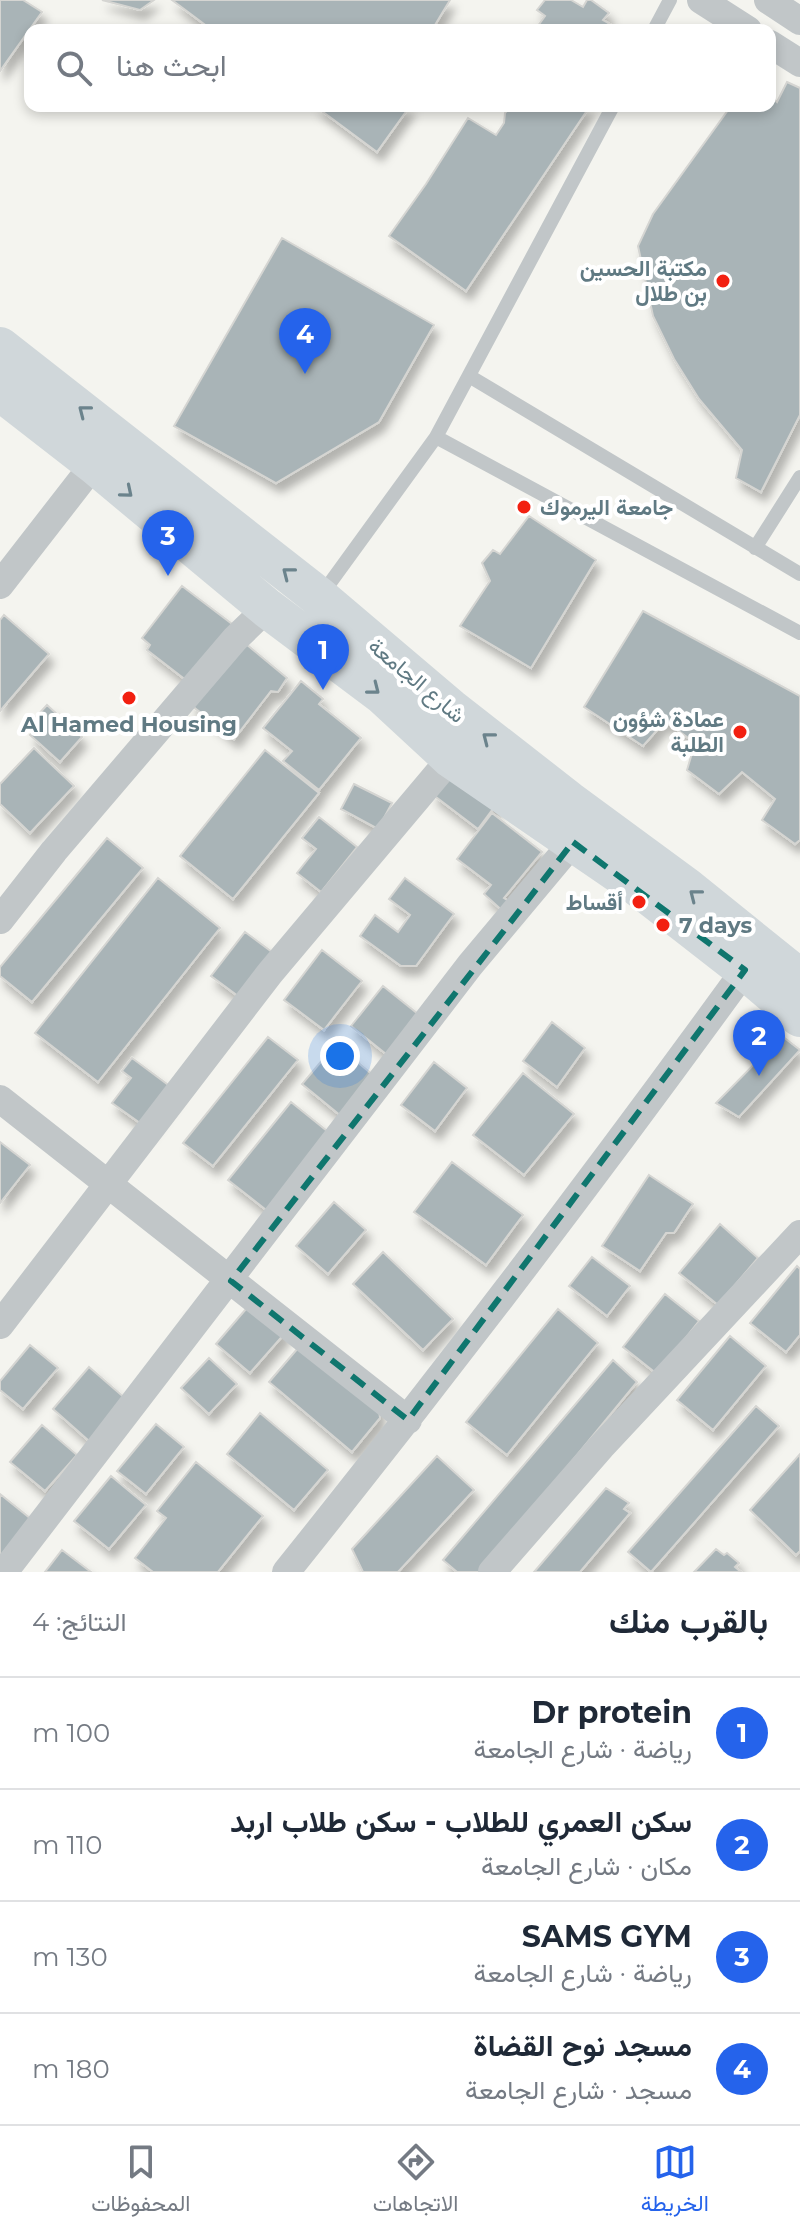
<!DOCTYPE html>
<html lang="ar">
<meta charset="utf-8">
<style>
body{margin:0;font-family:Montserrat,Vazirmatn,sans-serif;background:#f6f6f7;color:#1f2937;direction:rtl}
.you{position:absolute;left:340px;top:1056px;width:28px;height:28px;margin:-20px;border:6px solid #fff;border-radius:50%;background:#1a73e8;box-shadow:0 0 0 12px #1a73e833}
.badge{display:grid;place-items:center;width:52px;height:52px;border-radius:50%;background:#2563eb;color:#fff;font-size:26px;font-weight:700}
.pin{position:absolute;translate:-50% -66px;filter:drop-shadow(0 2px 4px #0008)}
.pin::after{content:'';position:absolute;top:42px;width:28px;height:24px;background:inherit;clip-path:polygon(0 0,100% 0,50% 100%)}
.list{margin:0;padding:0;list-style:none}
h2{display:flex;justify-content:space-between;align-items:center;height:104px;margin:0;padding:0 32px;font-size:34px}
h2 small{font-size:26px;font-weight:400;color:#747a83}
.list li{display:grid;grid-template-columns:52px 1fr auto;gap:24px;align-items:center;box-sizing:border-box;height:112px;padding:0 32px;border-top:2px solid #e0e1e3}
.list b{display:block;font-size:30px;white-space:nowrap}
.list p{margin:0;font-size:26px;white-space:nowrap;color:#747a83}
.list em{font-size:26px;font-style:normal;color:#747a83}
.icon{flex:none;width:44px;height:44px;fill:none;stroke:currentColor;stroke-width:2;stroke-linecap:round;stroke-linejoin:round}
.map{position:relative;flex:none;width:800px;height:1572px;overflow:hidden;direction:ltr}
.search{position:absolute;background:#fff;box-shadow:0 4px 12px #0003;left:24px;right:24px;top:24px;height:88px;display:flex;align-items:center;gap:20px;box-sizing:border-box;padding:0 28px;border-radius:16px;color:#747a83;font-size:30px}
.sheet{height:552px;background:#fff}
nav{display:flex;justify-content:space-around;align-items:center;box-sizing:border-box;height:112px;border-top:2px solid #e0e1e3;background:#fff;font-size:22px;color:#747a83}
nav a{display:grid;justify-items:center;gap:4px}
nav .on{color:#2563eb}
.map>svg:first-child{display:block}
.building{fill:#a9b4b7;stroke:#d5d5d2;stroke-width:2;filter:url(#shadow)}
.lines{fill:none;stroke-linecap:round;stroke-linejoin:round}
.service{stroke:#c1c6c8;stroke-width:14}
.minor{stroke:#c1c6c8;stroke-width:28}
.secondary{stroke:#d0d7da;stroke-width:40}
.oneway{stroke:#6b838c}
.marked{fill:none;stroke:#0f766e;stroke-width:6;stroke-dasharray:16 10;stroke-linejoin:round}
.poi-dot{fill:#f22011;stroke:#fff;stroke-width:3}
.labels{text-anchor:middle;stroke-width:8;stroke-linejoin:round;paint-order:stroke}
.poi-label{font-size:22px;font-weight:bold;fill:#607a83;stroke:#fff;text-anchor:end}
.street-label{font-size:22px;fill:#607a83;stroke:#fff}
</style>
<div class="map">
<svg width="800" height="1572" viewBox="0 0 800 1572">
<defs>
<filter id="shadow"><feDropShadow dx="5" dy="9" stdDeviation="4" flood-color="#0004"/></filter>
</defs>
<rect width="100%" height="100%" fill="#f4f4ef"/>
<path class="building" d="M0,0h23l19,12 -42,59z
M102,0h52l-14,10z
M172,0h278l-18,30h-220z
M545,0h26l12,7 4,-7h4l18,13 -6,7 17,10h-85l10,-14 -8,-6z
M787,82l13,6v327l-39,77 -25,-14 6,-28 -43,-51 -25,-40 -21,-43 -15,-70 15,-32 78,-108h39v-11l7,7z
M315,106h95l-33,46z
M511,106h79l-124,185 -77,-55 37,-52 42,-66 28,17 8,-12 1,-10z
M282,238l152,87 -55,97 -103,61 -102,-57z
M529,516l67,44 -65,108 -71,-42 30,-45 -8,-18 11,-13 7,4z
M182,586l54,41 -45,57 -44,-34 3,-5 -8,-7z
M643,611l157,85v144l-5,4 -33,-24 13,-21 -33,-27 -23,22 -32,-24 8,-27 -30,-22 -22,25 -59,-39z
M4,615l45,39 -49,57v-91z
M240,639l47,39 -9,14 -7,-1 -37,48 -43,-34z
M301,681l22,18 -4,5 42,34 -42,52 -36,-29 9,-10 -29,-23z
M47,705l35,32 -22,25 -30,-27 9,-10 -4,-7z
M34,748l40,38 -44,47 -30,-29v-20z
M265,750l54,43 -86,106 -53,-43z
M451,768l47,34 -20,27 -46,-35z
M354,784l38,19 -14,26 -37,-20z
M492,813l50,39 -38,46 11,7 -8,10 -23,-21 7,-9 -34,-26z
M319,817l38,30 -36,45 -24,-19 19,-24 -14,-11z
M107,838l36,30 -111,134 -32,-26v-9z
M158,878l62,50 -122,154 -63,-49z
M405,878l49,36 -38,52h-15l-41,-30 15,-21 23,17 12,-17 -21,-16z
M245,932l31,23 -34,44 -31,-23z
M322,950l40,31 -38,49 -40,-30z
M383,986l35,28 -32,40 -35,-28z
M552,1022l33,26 -28,39 -34,-26z
M782,1036l18,14 -61,67 -23,-14z
M268,1037l30,23 -85,106 -30,-23z
M336,1044l38,32 -33,40 -39,-32z
M132,1058l43,32 -28,38 -35,-25 19,-25 -9,-7z
M434,1062l33,26 -32,43 -34,-26z
M523,1073l51,41 -50,61 -51,-40z
M291,1102l41,33 -62,78 -42,-33z
M0,1142l30,23 -30,38z
M452,1162l71,53 -37,50 -72,-53z
M649,1175l44,29 -19,29h-8l-26,38 -38,-25z
M334,1202l32,28 -38,44 -32,-28z
M720,1224l38,34 -40,47 -39,-32z
M383,1252l70,67 -30,31 -70,-66z
M592,1257l38,29 -23,30 -38,-30z
M797,1266l3,3v66l-14,17 -36,-29z
M665,1294l34,27 -42,53 -34,-27z
M252,1302l34,30 -36,41 -34,-29z
M558,1309l40,34 -91,112 -41,-33z
M730,1336l36,30 -53,64 -36,-30z
M304,1341l74,61 2,16 -28,34 -83,-70z
M30,1345l28,23 -35,41 -23,-19v-9z
M209,1358l28,26 -28,30 -28,-26z
M613,1360l24,22 -156,190h-24l-14,-12z
M89,1367l37,32 -37,42 -36,-32z
M756,1406l23,20 -128,146 -23,-20z
M260,1413l68,57 -34,40 -67,-56z
M156,1424l28,23 -38,47 -29,-23z
M42,1425l35,30 -32,36 -35,-29z
M800,1454v97l-4,4 -46,-45z
M437,1456l37,34 -76,82h-35l-11,-23z
M196,1462l67,54 -45,56h-65l-18,-14 31,-40 -9,-7z
M111,1476l35,29 -37,44 -35,-28z
M606,1488l23,15 -5,6 6,4 -50,59h-46z
M0,1494l31,25 -31,38z
M716,1549l8,6 3,-2 12,10 -4,4 6,5h-47z
M62,1550l29,22h-46z"/>
<g class="lines">
<path class="service" d="M654,30l16,-30
M469,376l331,198
M436,437l364,196
M755,548l45,-71
M322,594l114,-157 177,-331"/>
<path class="minor" d="M701,0l47,30
M768,0l32,21
M770,44l30,19
M0,585l94,-121
M0,920l54,-69 181,-212 32,-31
M0,1099l408,321
M0,1325l270,-352 181,-215
M4,1572l466,-607 103,-123
M286,1572c158,-197 311,-398 459,-602
M492,1572l109,-125 199,-213"/>
<path class="secondary" d="M0,347l319,250 132,112 118,92 117,86 114,92
M0,391l94,73 173,144 116,87 68,63 185,127 109,85 55,47"/>
</g>
<defs><path id="oneway-chevron" d="M-2-3.5L2.5 0L-2 3.5" fill="none" stroke-width="1.6" stroke-linecap="round" stroke-linejoin="round" transform="scale(2)"/></defs>
<g class="oneway">
<use href="#oneway-chevron" transform="translate(84 411) rotate(-142)"/>
<use href="#oneway-chevron" transform="translate(127 492) rotate(40)"/>
<use href="#oneway-chevron" transform="translate(288 573) rotate(-142)"/>
<use href="#oneway-chevron" transform="translate(374 689) rotate(38)"/>
<use href="#oneway-chevron" transform="translate(488 738) rotate(-142)"/>
<use href="#oneway-chevron" transform="translate(695 895) rotate(-142)"/>
</g>
<path class="marked" d="M573,842l172,128 -337,450 -177,-139z"/>
<g class="poi-dot">
<circle cx="723" cy="281" r="8"/>
<circle cx="524" cy="507" r="8"/>
<circle cx="129" cy="698" r="8"/>
<circle cx="740" cy="732" r="8"/>
<circle cx="639" cy="902" r="8"/>
<circle cx="663" cy="925" r="8"/>
</g>
<g class="labels">
<g class="poi-label">
<text x="707" y="276">مكتبة الحسين<tspan x="707" dy="25">بن طلال</tspan></text>
<text x="540" y="515" text-anchor="start">جامعة اليرموك</text>
<text x="724" y="727">عمادة شؤون<tspan x="724" dy="25">الطلبة</tspan></text>
<text x="129" y="732" text-anchor="middle">Al Hamed Housing</text>
<text x="623" y="910">أقساط</text>
<text x="679" y="933" text-anchor="start">7 days</text>
</g>
<g class="street-label">
<text transform="translate(417 680) rotate(40)" y="8">شارع الجامعة</text>
</g>
</g>
</svg>
<div class="you"></div>
<div class="pin badge" style="left:323px;top:690px">1</div>
<div class="pin badge" style="left:759px;top:1076px">2</div>
<div class="pin badge" style="left:168px;top:576px">3</div>
<div class="pin badge" style="left:305px;top:374px">4</div>
<div class="search"><svg class="icon" aria-label="search" viewBox="0 0 24 24"><circle cx="10" cy="10" r="6"/><path d="M15 15l6 6"/></svg>ابحث هنا</div>
</div>
<section class="sheet">
<h2>بالقرب منك<small>النتائج: 4</small></h2>
<ul class="list">
<li><span class="badge">1</span><div><b>Dr protein</b><p>رياضة · شارع الجامعة</p></div><em>100 m</em></li>
<li><span class="badge">2</span><div><b>سكن العمري للطلاب - سكن طلاب اربد</b><p>مكان · شارع الجامعة</p></div><em>110 m</em></li>
<li><span class="badge">3</span><div><b>SAMS GYM</b><p>رياضة · شارع الجامعة</p></div><em>130 m</em></li>
<li><span class="badge">4</span><div><b>مسجد نوح القضاة</b><p>مسجد · شارع الجامعة</p></div><em>180 m</em></li>
</ul>
</section>
<nav>
<a class="on"><svg class="icon" aria-label="map" viewBox="0 0 24 24"><path d="M3 6l6-2 6 2 6-2v14l-6 2-6-2-6 2zM9 4v14M15 6v14"/></svg>الخريطة</a>
<a><svg class="icon" aria-label="directions" viewBox="0 0 24 24"><path d="M12 3l9 9-9 9-9-9zM9 14v-3h6M13 9l2 2-2 2"/></svg>الاتجاهات</a>
<a><svg class="icon" aria-label="saved" viewBox="0 0 24 24"><path d="M7 4h10v16l-5-4-5 4z"/></svg>المحفوظات</a>
</nav>
